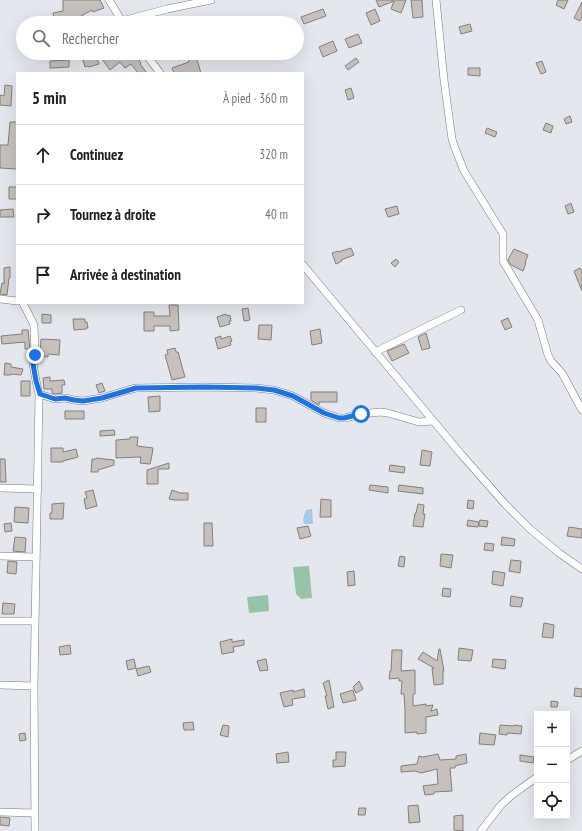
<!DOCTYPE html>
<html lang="fr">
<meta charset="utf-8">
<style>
body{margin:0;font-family:"PT Sans Narrow",sans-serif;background:#f2f2f2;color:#202124}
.controls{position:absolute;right:12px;bottom:12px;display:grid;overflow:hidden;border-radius:0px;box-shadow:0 4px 16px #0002}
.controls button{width:36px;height:36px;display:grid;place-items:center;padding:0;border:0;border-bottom:1px solid #e0e0e0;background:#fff;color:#202124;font:20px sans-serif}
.stop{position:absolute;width:12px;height:12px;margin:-9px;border:3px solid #1a73e8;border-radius:50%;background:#fff}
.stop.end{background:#1a73e8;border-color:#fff;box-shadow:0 1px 4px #0008}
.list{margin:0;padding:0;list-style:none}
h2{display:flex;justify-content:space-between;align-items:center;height:52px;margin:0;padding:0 16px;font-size:17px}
h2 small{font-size:13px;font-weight:400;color:#757577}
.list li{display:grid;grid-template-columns:26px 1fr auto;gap:12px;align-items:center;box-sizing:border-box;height:60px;padding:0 16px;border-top:1px solid #e0e0e0}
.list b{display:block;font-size:15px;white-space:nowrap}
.list em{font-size:13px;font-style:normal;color:#757577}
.icon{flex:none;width:22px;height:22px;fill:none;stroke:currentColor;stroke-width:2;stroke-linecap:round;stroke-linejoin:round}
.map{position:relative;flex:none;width:582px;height:831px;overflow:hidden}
.search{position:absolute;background:#fff;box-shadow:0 4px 16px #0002;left:16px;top:16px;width:288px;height:44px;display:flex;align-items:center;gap:10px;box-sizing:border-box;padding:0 14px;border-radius:22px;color:#757577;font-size:15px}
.panel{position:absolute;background:#fff;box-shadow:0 4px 16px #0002;left:16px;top:72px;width:288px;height:232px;border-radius:0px}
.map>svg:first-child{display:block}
.forest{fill:#97c3ab}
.water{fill:#a2cbe6}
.building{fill:#c7c1be;stroke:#847e7b}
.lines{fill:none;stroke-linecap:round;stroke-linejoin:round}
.street-casing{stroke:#777a7f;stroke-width:8}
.street{stroke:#fff;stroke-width:7}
.route{stroke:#1a73e8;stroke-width:5}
</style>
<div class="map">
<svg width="582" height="831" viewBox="0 0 582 831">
<rect width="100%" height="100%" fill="#e4e7ed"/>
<path class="forest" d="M309,566l3,32 -11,1 -5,-5 -3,-27z
M268,595l1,16 -20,2 -2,-16z"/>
<path class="water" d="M312,509l1,15h-9l-1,-5 3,-9z"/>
<path class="building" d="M63,0h37l4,8 -11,4 -1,-2 -16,9 1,2 -8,2h-14l-2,-10 10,-2z
M376,0h30l-5,13 -10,-4 3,-8 -15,6z
M411,0h11l1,17 -10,1z
M558,0h10l-4,9 -8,-4z
M582,2v15l-2,4 -6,-3z
M323,9l3,7 -22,8 -3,-7z
M375,9l5,12 -9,4 -5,-12z
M470,24l2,7 -11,3 -2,-7z
M358,34l4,9 -13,5 -4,-9z
M333,41l4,10 -14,6 -4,-10z
M93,53h2l4,11 -10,3 -1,-1 -3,1 -2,-7 3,-1 -1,-3z
M111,53h23l7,10 -1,1 7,9h-9l-7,-9 -6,4 -5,-6 -10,8 -8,-11z
M186,53h9l6,20h-27l-2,-5 17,-6z
M356,58l3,4 -11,8 -3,-4z
M69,60v7l-19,1v-7z
M542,61l4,11 -5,2 -5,-11z
M468,68h12v8l-12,-1z
M5,85l7,1 -1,20 -11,-1v-10l4,1z
M351,88l3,10 -6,2 -3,-10z
M570,116l2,6 -6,2 -2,-5z
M10,122h7v47l-17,-1v-23h8z
M546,123l7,3 -2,7 -8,-3z
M487,128l10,4 -2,5 -10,-4z
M9,187h8v12h-8z
M571,203l3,9 -6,2 -3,-8z
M397,206l2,8 -11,3 -3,-8z
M13,209l1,8h-14v-7z
M351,248l3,7 -13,5 1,1 -6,3 -4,-11 6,-2v1z
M514,249l14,6 -3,8h1l-3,8 -12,-6 -3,-5z
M396,259l3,3 -4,5 -4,-4z
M10,267v11h-1l-2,17 -7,-1 2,-11 2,1v-16z
M580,268l2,4v19l-8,-20z
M169,305h9l1,25 -9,1v-5h-16v5h-10v-19h10v4h16z
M248,308l2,12 -6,1 -2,-12z
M42,314l9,1v8h-9z
M226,314l1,2 3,-1 1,6h-2l1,3 -10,3 -3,-10z
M508,318l4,9 -7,3 -4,-9z
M73,319h12v3h2l1,6h-2v1l-12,1z
M259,325h13l-1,15 -13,-1z
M320,329l2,14 -10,2 -2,-14z
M22,330h6l2,19h-5v-7l-23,2 -1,-8 21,-2z
M426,333l4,15 -8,2 -4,-13z
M221,336v3l9,-3 2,5 -2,1 1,3 -13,4 -3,-11z
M41,339l19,1 -1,15 -11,-1v3l-8,-1z
M404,344l5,9 -17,8 -5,-10z
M175,348l1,4h2l7,25 -13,3 -7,-25 3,-1 -1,-4z
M5,363l6,1v3l12,2 -2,6 -10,-1v1h-7z
M50,377v4l14,-1 1,5h-3v8l-7,1 -3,-1v-4h-8l-1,-11z
M21,381h9v15h-9z
M102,383l3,8 -6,2 -3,-8z
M311,392h26v10h-18v3l-8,-5z
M160,396v15l-11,1 -1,-15z
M256,408h10v14h-10z
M65,411h19v8h-19z
M114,430l1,5 -15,1v-5z
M130,437h8l-1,9 16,2 -1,7 -2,9 -10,-1 1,-6 -25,1v-18l14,-1z
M51,448h12v4l13,-3 2,8 -15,4v1h-12z
M422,450l10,2 -2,14 -10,-1z
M96,458l18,2v5l-16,5v2h-7l1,-13h4z
M0,459h5l1,23h-6z
M169,463v6h-11v15h-11v-14z
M390,465l15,2 -1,6 -15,-2z
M370,485l18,2v6l-19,-3z
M399,485l24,3v6l-25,-3z
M93,490l4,16 -11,3 -2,-10 3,-1 -2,-6z
M172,490l8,3h8v7h-14l-5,-1z
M321,499l10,1v17h-11z
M468,500l6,1 -1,8 -6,-1z
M64,503l-1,16h-13v-6h2v-9z
M418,504l6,1 -1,9h2l-2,13 -10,-1 2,-13h1z
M15,507l14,1 -1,15 -14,-1z
M468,520l11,2 1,-2 8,1 -1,6 -8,-1v-4l-1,5 -11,-1z
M11,523l1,8 -7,1 -1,-8z
M204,523h8l1,23h-9z
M308,526l3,10 -11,3 -3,-11z
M569,527l13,2v9l-15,-2z
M15,537l11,1 -1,14 -12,-1z
M502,537l13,2 -1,7 -13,-1z
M485,543l9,1 -1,7 -9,-1z
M441,554l12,1 -2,13 -11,-2z
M400,556l5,1 -1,10 -6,-1z
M511,560l10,1 -1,12 -11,-2z
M8,561l9,1 -1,12 -9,-1z
M354,571l1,14 -7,1 -1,-14z
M493,571l12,2 -2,13 -11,-2z
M443,588l8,1 -1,8 -8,-1z
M511,596l12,2 -2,9 -11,-1z
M3,603l12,1 -1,10h-12z
M544,623l10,2 -1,13 -11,-1z
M232,639v3l12,-2v5l-11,2 1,5 -12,2 -2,-12z
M70,645l1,9 -11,1 -1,-8z
M459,648l14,2 -2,11 -13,-1z
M439,649h1l4,22h-1v13l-9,1 -2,-17h2l-16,-9 5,-7 14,9z
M392,650h10l-1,21 14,-1v24h-2v12l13,-2v2l7,-1 -2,6 6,-2 1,6 -12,2v16l-9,1v-2l-12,1v-23l-1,-16h-3l1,-13h-3v-3l-10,1 1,-8h1z
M134,659l2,9 -8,2 -2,-9z
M266,659l2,11 -8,1 -3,-10z
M493,659l13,1 -1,9 -13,-2z
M149,666l2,6 -13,4 -2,-7z
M329,680l5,27 -6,2 -3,-13h2l-4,-13z
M359,681l4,8 -7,4 -3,-6z
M575,688l7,1v8l-8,-1z
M304,689l1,8 -13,2 1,6 -9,2 -4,-14 13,-3v2z
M353,690l3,10 -13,3 -3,-9z
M551,701l7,1 -1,5h-6z
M193,722l1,8h-10l-1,-7z
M223,725l6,1 -1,11 -8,-2z
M500,725l14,1v-1l8,1 -1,8 -14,-1v2l-8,-1z
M25,733l1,7 -6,1 -1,-7z
M480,733l16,2 -2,10 -15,-1z
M288,752l1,10 -12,1 -1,-9z
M336,752h10l-1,14 -12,1v-7h3z
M438,754l2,6 16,-1v-3l10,-2 1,9 -12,3v2h-5l2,23 -18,1v2l-9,1 -2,-9 15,-2 -1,-15 -16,4 -6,-2 -14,1v-6l16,-2 2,-8 4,1z
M520,755l14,2 -1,6 -13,-2z
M418,805l2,17 -11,1 -1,-17z
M359,808h7l-1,7h-7z
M463,815v16l-9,-1v-14z
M0,817l10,1 -1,8 -9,-1z"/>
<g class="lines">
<defs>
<path id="street" d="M109,0l14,23
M436,0l8,80 8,59 3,9 9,23 39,63v27l35,59 10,35 3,6 11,12 20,37
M122,21l45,-12 44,-9
M145,53l15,20
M303,265l158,189 44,50 25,25 29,24 23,16
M0,299l17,2
M23,303l11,22 1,30 -2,9 3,17 3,13 -5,292 1,145
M375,352l86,-42
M39,394l16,5 10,-1 9,2 9,1 19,-3 26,-8 8,-2 68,-1 52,1 18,2 19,6 31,17 15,5h6l16,-4 19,-2 8,1 31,9 14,-1
M0,488l38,1
M0,556l35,1
M0,621h35
M0,685l34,1
M567,760l15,-9
M0,812l34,1
M481,831l20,-26 11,-10 25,-18"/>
</defs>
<use href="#street" class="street-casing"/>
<use href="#street" class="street"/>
</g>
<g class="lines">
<path class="route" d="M35,355l-2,9 3,17 4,13 15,5 10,-1 9,2 9,1 19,-3 34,-10 68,-1 52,1 18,2 19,6 31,17 15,5h5l17,-4"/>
</g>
</svg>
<div class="controls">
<button>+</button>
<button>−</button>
<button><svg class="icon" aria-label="locate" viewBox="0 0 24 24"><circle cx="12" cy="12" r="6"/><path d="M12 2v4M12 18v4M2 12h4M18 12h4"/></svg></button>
</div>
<div class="stop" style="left:361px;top:414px"></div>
<div class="stop end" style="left:35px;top:355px"></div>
<div class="search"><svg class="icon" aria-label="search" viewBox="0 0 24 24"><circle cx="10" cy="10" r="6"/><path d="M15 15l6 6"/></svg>Rechercher</div>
<section class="panel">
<h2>5 min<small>À pied · 360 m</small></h2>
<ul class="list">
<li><svg class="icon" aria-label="ahead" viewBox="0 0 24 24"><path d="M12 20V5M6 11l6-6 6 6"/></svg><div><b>Continuez</b></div><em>320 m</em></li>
<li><svg class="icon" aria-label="right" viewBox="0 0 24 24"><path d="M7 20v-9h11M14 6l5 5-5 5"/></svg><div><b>Tournez à droite</b></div><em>40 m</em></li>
<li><svg class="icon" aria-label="arrive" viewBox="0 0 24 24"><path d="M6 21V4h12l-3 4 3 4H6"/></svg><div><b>Arrivée à destination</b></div></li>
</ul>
</section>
</div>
